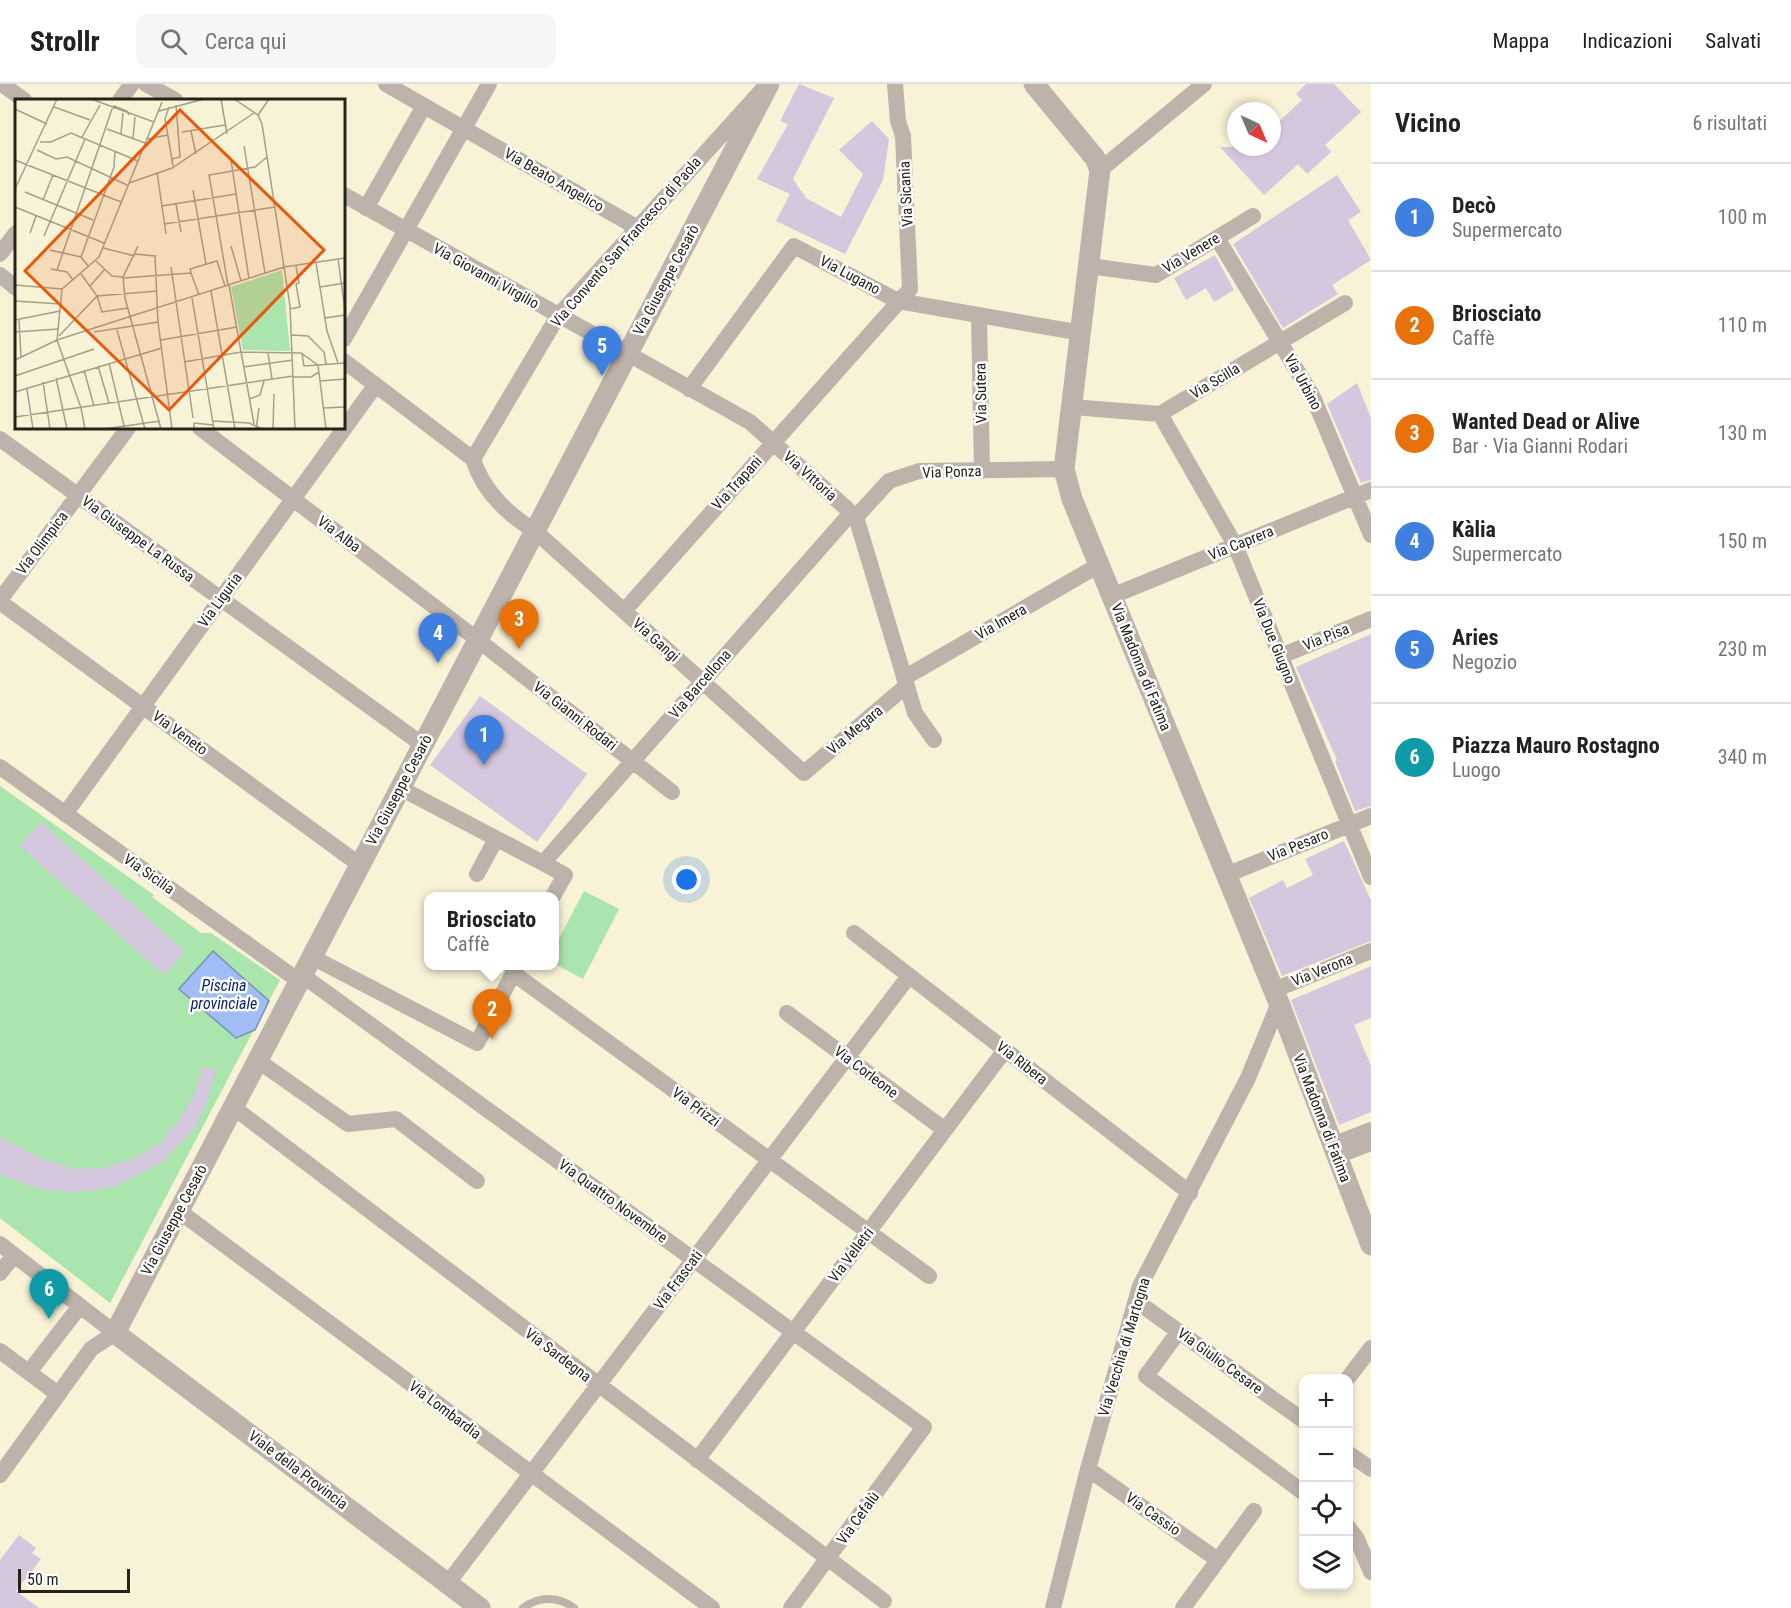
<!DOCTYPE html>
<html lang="it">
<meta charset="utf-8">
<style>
body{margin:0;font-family:"Roboto Condensed",sans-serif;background:#f6f6f6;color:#222}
.controls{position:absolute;right:18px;bottom:18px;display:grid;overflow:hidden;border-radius:12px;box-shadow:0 3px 9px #0003}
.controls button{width:54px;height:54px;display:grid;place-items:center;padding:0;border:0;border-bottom:2px solid #e0e0e0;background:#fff;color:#222;font:30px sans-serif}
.compass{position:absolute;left:1227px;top:18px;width:54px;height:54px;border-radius:50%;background:#fff;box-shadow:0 3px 9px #0003;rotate:136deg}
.scale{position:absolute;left:18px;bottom:15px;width:112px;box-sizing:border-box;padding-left:6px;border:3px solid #252319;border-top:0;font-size:16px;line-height:21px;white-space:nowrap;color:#252319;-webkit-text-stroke:4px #fff;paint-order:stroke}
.you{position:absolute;left:687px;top:796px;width:21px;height:21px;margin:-15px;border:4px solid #fff;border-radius:50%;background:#1a73e8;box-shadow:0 0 0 9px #1a73e833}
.badge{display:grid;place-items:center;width:39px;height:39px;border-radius:50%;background:#111827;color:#fff;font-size:20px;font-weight:700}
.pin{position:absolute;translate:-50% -50px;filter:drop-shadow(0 2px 3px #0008)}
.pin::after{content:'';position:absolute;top:32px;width:21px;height:18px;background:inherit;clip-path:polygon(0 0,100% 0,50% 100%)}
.popup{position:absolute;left:424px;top:808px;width:135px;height:78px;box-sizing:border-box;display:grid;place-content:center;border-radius:12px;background:#fff;filter:drop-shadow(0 2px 4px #0005);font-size:20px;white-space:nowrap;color:#767676}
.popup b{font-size:22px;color:#222}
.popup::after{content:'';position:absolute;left:50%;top:100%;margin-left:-12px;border:12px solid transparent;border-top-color:#fff}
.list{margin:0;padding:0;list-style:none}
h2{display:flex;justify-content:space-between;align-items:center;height:78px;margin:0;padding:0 24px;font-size:26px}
h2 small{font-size:20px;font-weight:400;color:#767676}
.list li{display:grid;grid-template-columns:39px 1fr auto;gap:18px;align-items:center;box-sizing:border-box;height:108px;padding:0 24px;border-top:2px solid #e0e0e0}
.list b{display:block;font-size:22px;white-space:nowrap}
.list p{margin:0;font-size:20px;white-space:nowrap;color:#767676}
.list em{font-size:20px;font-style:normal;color:#767676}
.icon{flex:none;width:33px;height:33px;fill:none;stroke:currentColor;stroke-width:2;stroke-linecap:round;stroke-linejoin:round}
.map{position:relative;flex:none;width:1371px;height:1524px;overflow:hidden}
header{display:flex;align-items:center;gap:36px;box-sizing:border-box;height:84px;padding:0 30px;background:#fff;border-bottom:2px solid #e0e0e0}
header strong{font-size:28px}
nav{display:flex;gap:33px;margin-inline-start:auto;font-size:21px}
.search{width:420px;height:54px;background:#f6f6f6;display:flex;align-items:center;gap:15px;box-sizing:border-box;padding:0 21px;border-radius:12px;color:#767676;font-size:22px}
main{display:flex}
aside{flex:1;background:#fff}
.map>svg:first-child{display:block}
.green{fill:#a9e5ac}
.water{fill:#a1bdf5;stroke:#7c8fb3;stroke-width:1.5}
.building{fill:#d5c7de}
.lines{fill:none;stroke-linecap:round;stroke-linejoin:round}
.service{stroke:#bdb3ab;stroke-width:8}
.minor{stroke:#bdb3ab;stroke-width:16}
.tertiary{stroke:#bdb3ab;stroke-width:21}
.labels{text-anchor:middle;stroke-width:5;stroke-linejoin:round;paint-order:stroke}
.street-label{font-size:15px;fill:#252319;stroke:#fff}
.water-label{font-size:16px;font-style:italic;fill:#061f6d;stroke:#fff}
.inset-road{fill:none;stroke:#a49f8b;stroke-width:1.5}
.view{fill:#e8590c;fill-opacity:0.15;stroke:#e8590c;stroke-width:3}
.inset-edge{fill:none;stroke:#252319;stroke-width:3}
</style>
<header>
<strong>Strollr</strong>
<div class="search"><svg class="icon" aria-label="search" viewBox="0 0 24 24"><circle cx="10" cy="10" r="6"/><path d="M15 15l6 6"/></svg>Cerca qui</div>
<nav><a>Mappa</a><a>Indicazioni</a><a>Salvati</a></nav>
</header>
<main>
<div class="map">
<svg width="1371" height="1524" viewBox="0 0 1371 1524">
<rect width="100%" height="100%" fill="#f8f2d7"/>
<path class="green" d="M0,702l154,109 -2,2 49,36h10l69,47 -170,323 -110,-85z
M584,807l35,18 -36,70 -28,-15v-18z"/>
<path class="water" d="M213,867l56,50 -14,29 -19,8 -57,-49z"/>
<path class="building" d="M799,0l35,14 -41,81 13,19 35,19 22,-43 -24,-24 33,-29 17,18 -6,41 -38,74 -69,-33 14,-27 -33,-15 31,-55 -8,-3z
M1306,0h28l27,28 -36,33 6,7 -24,22 -9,-10 -34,31 -44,-48h52v-19l30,-28 -6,-6z
M1337,91l24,37 -13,8 23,40 -39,25 6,9 -55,34 -50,-84z
M1215,171l19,35 -20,12 -8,-14 -20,12 -12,-22z
M1357,299l14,35v62l-10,3 -34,-79z
M1371,550v172l-16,5 -20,-50 2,-1 -41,-93z
M480,612l107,78 -50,68 -107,-77z
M41,738l144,130 -21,23 -144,-129z
M1344,757l27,59v41l-89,35 -33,-78 34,-18 4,8 26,-13 -8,-16z
M1371,882v52l-17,7 17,41v46l-32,13 -48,-125z
M203,983l13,3 -10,34 -11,24 -33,34 -46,24 -26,5 -26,1 -28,-4 -36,-14v-37l36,19 37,13 32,-1 29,-10 32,-18 -2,-3 13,-14 16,-26z
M19,1451l17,13 -4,5 9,6 -25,32 23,17h-39v-48z"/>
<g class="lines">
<path class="service" d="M523,1524c16,-12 35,-12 51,0"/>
<path class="minor" d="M2,0l22,16
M146,0l29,16
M386,0l250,143
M120,16l12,-16
M1100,86l104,-86
M344,111l406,227 106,95 59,196 19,27
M366,124l58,-102
M1217,154l96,159 58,138
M0,170l16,-21
M1089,182l67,9 97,-59
M0,191l16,13
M979,232l3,155
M344,255l145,-255
M344,277l129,98
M689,305l105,-143 104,55 184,32
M1072,323l88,7 185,-111
M1160,330l75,131 136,332
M200,344l278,212 194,152
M0,355l423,306
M473,375c10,32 34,55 62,72l269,242 102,-87
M473,375l85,-143 205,-227
M856,433l33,-36 30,-10 145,-2
M1112,512l259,-106
M0,516l128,-172
M0,518l360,263
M624,527l286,-322 -7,-153 -5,-15 -3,-37
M1281,572l90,-37
M904,594l195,-113
M0,683l299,214
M400,704l143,75 308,-350
M65,730l310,-428
M543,779l22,12 -12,21
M477,790l19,-35
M1226,791l145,-59
M854,849l336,260
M312,873l165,86 40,-77
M513,889l416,303
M302,891l622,452 -133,181
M1274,906l97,-39
M787,929l158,117
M257,976l91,64 48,-5 81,62
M233,1023l651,494
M1332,1061l39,-15
M1337,1072l34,-13
M179,1127l533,397
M0,1160l115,89 -24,16 -91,126
M0,1189l14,-18
M1136,1217l168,120
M1179,1247l-33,45 158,117
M0,1267l58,43
M29,1288l51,-66
M1348,1294l23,-30
M1348,1369l23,16
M697,1376l308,-410
M1088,1385l130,91
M1348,1443l9,12 14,33
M448,1499l461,-607
M1053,1524l35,-139 52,-183 108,-208 31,-75
M1183,1524l71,-97"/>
<path class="tertiary" d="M1034,0l61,74 5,12 -36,299 8,30 207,504 92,242
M480,1524l-365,-275 654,-1249"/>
</g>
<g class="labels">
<g class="street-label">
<text transform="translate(554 96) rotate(30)" y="5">Via Beato Angelico</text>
<text transform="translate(906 110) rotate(-93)" y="5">Via Sicania</text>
<text transform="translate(626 158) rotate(-49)" y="5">Via Convento San Francesco di Paola</text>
<text transform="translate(1191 169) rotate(-31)" y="5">Via Venere</text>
<text transform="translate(850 191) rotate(28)" y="5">Via Lugano</text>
<text transform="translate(486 192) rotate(29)" y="5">Via Giovanni Virgilio</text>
<text transform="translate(666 196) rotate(-62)" y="5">Via Giuseppe Cesarò</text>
<text transform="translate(1215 297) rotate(-31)" y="5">Via Scilla</text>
<text transform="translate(1303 298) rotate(61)" y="5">Via Urbino</text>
<text transform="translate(981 309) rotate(-91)" y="5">Via Sutera</text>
<text transform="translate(952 388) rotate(-2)" y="5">Via Ponza</text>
<text transform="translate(810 392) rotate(42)" y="5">Via Vittoria</text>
<text transform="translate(737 399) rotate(-48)" y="5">Via Trapani</text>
<text transform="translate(339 450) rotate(37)" y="5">Via Alba</text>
<text transform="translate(138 455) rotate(36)" y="5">Via Giuseppe La Russa</text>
<text transform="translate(42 459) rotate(-53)" y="5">Via Olimpica</text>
<text transform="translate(1241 459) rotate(-22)" y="5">Via Caprera</text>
<text transform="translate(220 516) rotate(-54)" y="5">Via Liguria</text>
<text transform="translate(1001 538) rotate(-30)" y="5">Via Imera</text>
<text transform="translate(1326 553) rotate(-22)" y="5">Via Pisa</text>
<text transform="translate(656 556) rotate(42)" y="5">Via Gangi</text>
<text transform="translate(1274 557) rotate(68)" y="5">Via Due Giugno</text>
<text transform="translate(1141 583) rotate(68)" y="5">Via Madonna di Fatima</text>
<text transform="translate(700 600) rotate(-49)" y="5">Via Barcellona</text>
<text transform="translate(575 632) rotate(38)" y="5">Via Gianni Rodari</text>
<text transform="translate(855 646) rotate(-40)" y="5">Via Megara</text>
<text transform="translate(180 649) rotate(36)" y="5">Via Veneto</text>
<text transform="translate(399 706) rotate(-62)" y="5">Via Giuseppe Cesarò</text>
<text transform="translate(1298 761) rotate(-22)" y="5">Via Pesaro</text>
<text transform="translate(149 790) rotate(35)" y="5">Via Sicilia</text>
<text transform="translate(1322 886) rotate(-22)" y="5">Via Verona</text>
<text transform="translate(1022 979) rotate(38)" y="5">Via Ribera</text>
<text transform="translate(866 988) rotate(37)" y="5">Via Corleone</text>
<text transform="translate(696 1023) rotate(36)" y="5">Via Prizzi</text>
<text transform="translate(1322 1034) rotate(69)" y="5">Via Madonna di Fatima</text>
<text transform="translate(613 1117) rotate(36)" y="5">Via Quattro Novembre</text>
<text transform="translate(174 1136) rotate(-62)" y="5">Via Giuseppe Cesarò</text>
<text transform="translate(851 1171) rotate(-53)" y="5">Via Velletri</text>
<text transform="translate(678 1196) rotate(-53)" y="5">Via Frascati</text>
<text transform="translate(1124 1263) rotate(-73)" y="5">Via Vecchia di Martogna</text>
<text transform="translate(558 1271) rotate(37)" y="5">Via Sardegna</text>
<text transform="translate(1220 1277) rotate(36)" y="5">Via Giulio Cesare</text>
<text transform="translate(445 1326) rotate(37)" y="5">Via Lombardia</text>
<text transform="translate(298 1386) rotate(37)" y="5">Viale della Provincia</text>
<text transform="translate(1153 1430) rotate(35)" y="5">Via Cassio</text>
<text transform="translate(858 1434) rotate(-54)" y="5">Via Cefalù</text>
</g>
<g class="water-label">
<text x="224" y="907">Piscina<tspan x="224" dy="18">provinciale</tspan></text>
</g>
</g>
<g transform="translate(15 15)">
<rect width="330" height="330" fill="#f8f2d7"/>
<path d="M267,171l8,81 -47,-1 -12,-63z" fill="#a9e5ac"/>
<path class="inset-road" d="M76,0l63,23M206,0l6,35M219,0l24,16 4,9 28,182 5,123M39,8l36,13M154,8l-4,12 8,47M0,10l32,15M98,10l1,-3 13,5 2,4M144,12l45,-12M243,16l11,-16M92,30l38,14M176,32l5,23M167,33l43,-7M106,35l2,-21M67,38l18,-32M118,39l2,-21M132,40l21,-4M25,43h11l20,-9 67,28M229,47l21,127M22,51l19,9 11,-2 60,28M157,60l8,-2 -4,-52M0,61l106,42M216,61l18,119M142,73l9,62M114,84l43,-15 82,-55M0,90l42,-90M178,91l13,74M10,93l68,28M28,101l10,-25M161,105l5,28M147,107l74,-12M0,108l89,36M149,125l111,-17M15,134l6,-17M29,137l41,-97M123,147l-15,31 2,21 36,131M216,147l10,35M88,149l32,8M35,151l31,7 8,10M120,155l20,2 3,66 14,107M66,158l33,-90 1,-15M323,160l7,51M81,162l16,15 11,1M301,164l11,68 11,32M156,168l22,151M36,170l16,3 6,8M42,171l55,-161M176,174l-1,-4 27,-8 8,25M66,175l16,22 5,16 26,-4M108,179l68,-5 8,22M281,185l3,-1 -3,-17M0,186l47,4M213,186l-19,-110 46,-8 12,-10M214,186l25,139M75,187l15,-17M305,188l25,-4M196,192l24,138M82,197l60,-5M177,199l22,131M0,202l46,3M275,210l10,-2 -4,-23M310,219l20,-3M4,220l2,38M0,221l45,-9M102,231l28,99M0,233l44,-3M79,233l64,-10M277,236l16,1 16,16 2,12M44,237l38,-40M42,241l5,-51 37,-32 63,-155M42,241l24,68 4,21M146,241l76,-13M253,254l4,26M287,255l2,12 14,-1 8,64M0,261l42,-20 227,-73 61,-9M169,263l57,-10 60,1 17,12 27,-2M94,264l15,63M83,267l11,37M228,268l50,-7M69,271l10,36M0,277l79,-27M278,278h18l8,-5M41,279l11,51M305,282l25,-2M28,283l7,47M12,290l6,40M0,293l147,-44M234,300l11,-4 4,-14M308,309l22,-1M0,318l278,-41M198,322l36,2 14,6M89,330l56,-8M179,330v-6l19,2M241,330l3,-21M258,330l1,-35"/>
<path class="view" d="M165,11l144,140 -155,160 -144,-139z"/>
<rect width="330" height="330" class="inset-edge"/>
</g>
</svg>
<div class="controls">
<button>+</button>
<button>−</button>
<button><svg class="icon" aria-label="locate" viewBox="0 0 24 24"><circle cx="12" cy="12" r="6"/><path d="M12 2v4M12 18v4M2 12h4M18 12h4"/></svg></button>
<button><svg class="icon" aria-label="layers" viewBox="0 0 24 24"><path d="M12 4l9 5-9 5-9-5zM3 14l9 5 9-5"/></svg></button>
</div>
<svg class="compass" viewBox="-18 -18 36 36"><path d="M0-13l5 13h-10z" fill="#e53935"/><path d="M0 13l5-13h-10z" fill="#767676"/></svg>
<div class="scale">50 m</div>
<div class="you"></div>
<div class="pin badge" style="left:484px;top:681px;background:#3f7fe0">1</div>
<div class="pin badge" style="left:492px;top:955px;background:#e8710a">2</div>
<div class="popup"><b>Briosciato</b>Caffè</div>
<div class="pin badge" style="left:519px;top:565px;background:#e8710a">3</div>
<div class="pin badge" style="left:438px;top:579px;background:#3f7fe0">4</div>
<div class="pin badge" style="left:602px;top:292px;background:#3f7fe0">5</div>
<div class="pin badge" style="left:49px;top:1235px;background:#0f9aa8">6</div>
</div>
<aside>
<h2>Vicino<small>6 risultati</small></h2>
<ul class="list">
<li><span class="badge" style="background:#3f7fe0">1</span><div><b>Decò</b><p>Supermercato</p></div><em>100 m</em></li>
<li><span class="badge" style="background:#e8710a">2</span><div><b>Briosciato</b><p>Caffè</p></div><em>110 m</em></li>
<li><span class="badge" style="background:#e8710a">3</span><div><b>Wanted Dead or Alive</b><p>Bar · Via Gianni Rodari</p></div><em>130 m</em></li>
<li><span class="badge" style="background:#3f7fe0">4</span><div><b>Kàlia</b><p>Supermercato</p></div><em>150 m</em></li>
<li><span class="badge" style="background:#3f7fe0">5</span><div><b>Aries</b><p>Negozio</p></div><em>230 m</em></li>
<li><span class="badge" style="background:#0f9aa8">6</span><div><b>Piazza Mauro Rostagno</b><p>Luogo</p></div><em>340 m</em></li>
</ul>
</aside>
</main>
